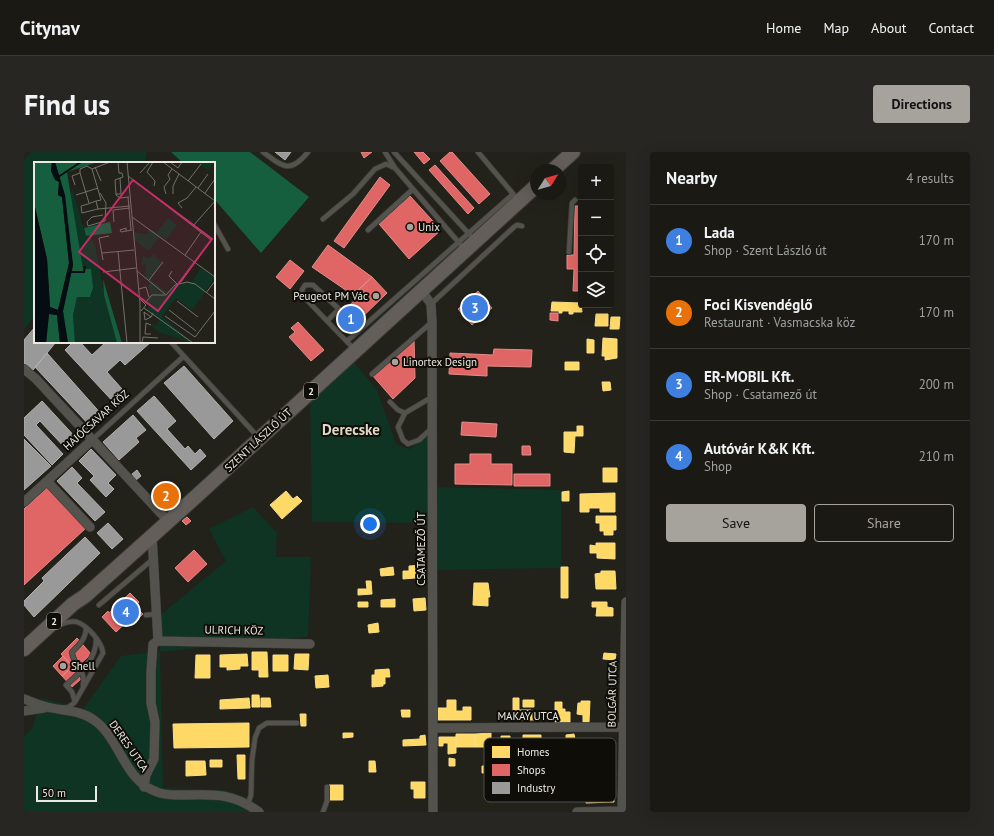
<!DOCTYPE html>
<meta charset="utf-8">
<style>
body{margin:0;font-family:"PT Sans",sans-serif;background:#272622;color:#f1f3f6}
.controls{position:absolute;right:12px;top:12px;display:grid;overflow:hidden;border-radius:4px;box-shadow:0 4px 16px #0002}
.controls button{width:36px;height:36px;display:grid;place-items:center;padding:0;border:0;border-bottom:1px solid #383834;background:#1a1914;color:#f1f3f6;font:20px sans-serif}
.compass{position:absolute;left:506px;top:12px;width:36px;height:36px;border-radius:50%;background:#1a1914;box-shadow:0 4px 16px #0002;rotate:53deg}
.scale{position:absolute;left:12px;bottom:10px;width:61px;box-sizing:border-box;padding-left:4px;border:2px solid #ebe9e1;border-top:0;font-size:11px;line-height:14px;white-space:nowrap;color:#ebe9e1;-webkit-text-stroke:3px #0e0d07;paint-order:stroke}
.you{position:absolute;left:346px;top:372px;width:14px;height:14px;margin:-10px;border:3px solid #fff;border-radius:50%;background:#1a73e8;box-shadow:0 0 0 6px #1a73e833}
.badge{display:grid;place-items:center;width:26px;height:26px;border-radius:50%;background:#a5a39b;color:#fff;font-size:13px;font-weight:700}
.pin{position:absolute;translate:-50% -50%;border:2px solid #fff;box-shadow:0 1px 4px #0006}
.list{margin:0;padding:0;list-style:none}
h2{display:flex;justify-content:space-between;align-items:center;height:52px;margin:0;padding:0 16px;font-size:17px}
h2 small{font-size:13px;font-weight:400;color:#9fa0a0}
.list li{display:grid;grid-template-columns:26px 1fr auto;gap:12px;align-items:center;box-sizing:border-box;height:72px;padding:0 16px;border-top:1px solid #383834}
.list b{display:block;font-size:15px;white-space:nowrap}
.list p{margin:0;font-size:13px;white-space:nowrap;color:#9fa0a0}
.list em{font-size:13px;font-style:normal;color:#9fa0a0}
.actions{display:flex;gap:8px;padding:12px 16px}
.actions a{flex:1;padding:9px 0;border:1px solid #a5a39b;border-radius:4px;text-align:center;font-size:14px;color:#a5a39b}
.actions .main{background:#a5a39b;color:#111}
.icon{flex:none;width:22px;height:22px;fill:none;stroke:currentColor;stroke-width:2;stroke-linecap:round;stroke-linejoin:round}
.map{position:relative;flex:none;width:602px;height:660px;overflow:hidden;border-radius:4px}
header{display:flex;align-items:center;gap:24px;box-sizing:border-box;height:56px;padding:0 20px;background:#1a1914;border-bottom:1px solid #383834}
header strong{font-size:19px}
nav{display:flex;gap:22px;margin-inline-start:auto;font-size:14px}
.intro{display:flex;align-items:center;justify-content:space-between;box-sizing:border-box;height:96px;padding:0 24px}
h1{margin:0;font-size:28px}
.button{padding:10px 18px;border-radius:4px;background:#a5a39b;color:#111;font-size:14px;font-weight:700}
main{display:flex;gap:24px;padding:0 24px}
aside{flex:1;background:#1a1914;border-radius:4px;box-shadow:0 4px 16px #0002}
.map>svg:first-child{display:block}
.green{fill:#0f3423}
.forest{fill:#155e3e}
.homes{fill:#ffd966;stroke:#f9de8b}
.shops{fill:#e06666;stroke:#e38d8b}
.industry{fill:#999;stroke:#b2b1af}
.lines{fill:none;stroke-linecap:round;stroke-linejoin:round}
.lane-casing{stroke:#3c3a36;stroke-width:6}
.street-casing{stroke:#3c3a36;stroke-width:10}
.primary-casing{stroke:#3c3a36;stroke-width:16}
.lane{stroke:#53524c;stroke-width:4.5}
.street{stroke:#53524c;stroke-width:9}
.primary{stroke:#645e5b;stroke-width:14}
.poi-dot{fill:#a5a39b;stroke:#0e0d07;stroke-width:1.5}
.labels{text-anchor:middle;stroke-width:4;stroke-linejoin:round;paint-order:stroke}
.shield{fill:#0e0d07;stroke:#a9a7a0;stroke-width:1}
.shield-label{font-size:10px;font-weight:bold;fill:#ebe9e1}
.poi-label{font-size:11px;fill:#ebe9e1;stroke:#0e0d07;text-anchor:start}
.street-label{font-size:11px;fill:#ebe9e1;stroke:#0e0d07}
.district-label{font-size:15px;font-weight:bold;fill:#dfdbca;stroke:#0e0d07}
.inset-river{fill:none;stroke:#050c12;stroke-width:2}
.inset-road{fill:none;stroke:#72716a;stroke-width:1}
.view{fill:#c62d68;fill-opacity:0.15;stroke:#c62d68;stroke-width:2}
.inset-edge{fill:none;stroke:#ebe9e1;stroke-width:2}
.key{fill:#0e0d07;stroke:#504f48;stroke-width:1}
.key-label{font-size:11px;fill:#ebe9e1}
</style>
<header>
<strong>Citynav</strong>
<nav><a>Home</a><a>Map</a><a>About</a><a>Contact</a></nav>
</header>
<div class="intro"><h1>Find us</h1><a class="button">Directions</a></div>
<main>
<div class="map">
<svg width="602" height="660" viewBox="0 0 602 660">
<rect width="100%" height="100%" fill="#22211a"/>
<path class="green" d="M7,0h116l-2,11h-110v153l-11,13v-169z
M327,207l26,31 19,54 13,5 26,-16 1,54 125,3v78l-123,2 -3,-47 -123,-1 -2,-126z
M229,355l24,26 -1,24h35l-3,80 -148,15 3,136 61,2 25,8 17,14h-242v-76l8,-7 9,-31 42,11 38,-53 39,-5 -2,-34 68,-56 -17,-32z"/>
<path class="forest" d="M147,0h79l59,45 -48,56 -47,-54v-36h-31z"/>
<path class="homes" d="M528,150l29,1 1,9h-9v2h-4v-3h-7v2h-3v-2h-8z
M572,162h12v12h-13z
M587,165h9l-1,12h-9z
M579,186l14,1v19l-12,2v-4h-3z
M563,187l7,1v13h-7z
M541,210h14v8h-14z
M578,230h8l1,8 -8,1z
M553,274h6v6h-6z
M540,280h19v4h-8l-1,17 -10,-1z
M579,316h14v14h-14z
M262,339l7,8 4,-3 5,5 -20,18 -12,-14z
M545,339v10h-7v-9z
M591,341v19h-15v-4h-11v4h-9v-18z
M572,364h20v14h-3v5h-9v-4h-4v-8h-4z
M572,391h19v16l-18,-1v-5h-7v-8l6,1z
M401,413l1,12 -23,2v-8h6v-5z
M369,415l1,8 -13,1 -1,-7z
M537,415h7v31h-7z
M577,419h14l1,18h-20l-1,-15 6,-1z
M342,429h5l1,13 -14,1v-6h9z
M450,431h14l2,14h-2v9l-15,-1z
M401,446l1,12 -12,1 -1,-12z
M371,447v8h-14v-7z
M334,450h10v5h-10z
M568,450h15v5l6,1v8h-17l1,-9h-5z
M354,471l1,9 -10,1 -1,-8z
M228,500h15l1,25h-9v-7h-7z
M580,501l12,1 -1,6 -12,-1z
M223,502l1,12h-8v3l-13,1v-3h-7v-12z
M271,502h14l-1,16 -14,-1z
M172,503h14v23h-15z
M249,503h15v16h-15z
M365,517l1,8h-5v7h-2v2l-11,1v-12h3v-5z
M304,523l1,12 -13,1 -1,-12z
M228,543h7l1,12h-8z
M225,546l1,10 -30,1v-9z
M237,546h9l1,9h-10z
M489,546h6v15h-6z
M423,548h9v11h7v-4h8v13h-33v-12h9z
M499,548h11v7h-11z
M557,549h9l-1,21h-6v-7l-6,-1 1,-11h3z
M531,550h7v7h3v3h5v11h-15z
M377,558h9v7h-8z
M495,558h12v3h4v7h-16z
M276,562h6v12h-5z
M225,571v24l-75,1 -1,-24z
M319,581h10v4l-10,1z
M467,581v14h-16v-13z
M432,582h19v13h-19z
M550,582l3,15h-6l1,14h-11l-1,-15 -5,1 -1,-9 12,-1v-4z
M401,583l1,10 -23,1v-6l17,-1v-3z
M499,583h18v10h-10v5h-8z
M477,584h9v8h-9z
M415,585h17v16l-8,1v-11h-5v3h-4z
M213,603h8v24h-7z
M425,606l6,1v7h-6z
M186,608h12v7h-12z
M162,609h19l1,14 -20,1z
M345,609h6l1,11h-7z
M458,614h4v7h-4z
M387,630h14v16h-11v-9h-3z
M305,633h14v15h-13z
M590,638v12l-28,1v-12z"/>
<path class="shops" d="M337,0h11l-8,6z
M390,0h9l7,7 -6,5z
M426,0h2l38,42 -11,10 -39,-43z
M411,13l39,43 -6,6 -39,-44z
M356,25l10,8 -46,63 -10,-7z
M386,44l31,34 -32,29 -30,-35z
M551,54h6v85h-8l1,-22h-7v-14h7z
M587,60l2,27 -1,27h-1z
M304,93l44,32 -19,18 -41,-28z
M266,108l14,11 -14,18 -14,-12z
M348,125l15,16 -37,36 -12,-13 18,-17 -3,-4z
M454,139l14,17 -20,17 -14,-16z
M526,161h8v8l-8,-1z
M274,170l26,28 -13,11 -22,-24 6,-5 -4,-4z
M390,187l1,39 -22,21 -20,-23z
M470,197l38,1 -1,17 -44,-1v10l-38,-2 1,-21 43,2z
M438,270l35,2 -1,13 -35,-2z
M498,294h8l1,9h-9z
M446,302h21v10h21v21l-57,-1v-20h15z
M490,322h36v12h-36z
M145,332l7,9 -12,11 -8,-9z
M24,335l38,41 -62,57v-76z
M163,365l4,4 -5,4 -4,-4z
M170,398l13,14 -19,18 -13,-14z
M106,441l9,9 -4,4 8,8 -7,7 -4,-4 -16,15 -14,-15 6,-6 1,2z
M53,486l14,16 -16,15 -14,-15z
M39,504l10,10 -11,10 -9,-10z
M47,516l10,11 -9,8 -10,-11z"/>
<path class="industry" d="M251,0h16l-6,8z
M11,175v15h21l-23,28 -9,-7v-23z
M49,190h7l12,13 13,-12 -1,-1h47l-26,23 -5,-5 -13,12 15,17 -2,2 7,8 -9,8 -53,-57z
M23,201l56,63 -12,11 -56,-60z
M160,214l49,55 -19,18 -50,-56z
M130,244l22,25 -9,8 18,20 3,-3 7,8 5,-5 6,7 -15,14 -54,-59z
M18,249l36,39 -11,10 -27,-29 -4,4 27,29 -11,11 -28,-30v-17z
M109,263l13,15 -10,8 3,4 -20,18 -16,-18z
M0,287l27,27 -27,24z
M67,297l25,26 -8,8 6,6 -8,8 -16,-17 4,-4 -15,-15z
M48,315l10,11 -5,5 28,29 -10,9 -38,-40z
M113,318l4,6 -5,4 -4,-6z
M84,371l15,16 -11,10 -15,-16z
M61,385l15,16 -66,64 -10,-12v-4l20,-20 -2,-3z"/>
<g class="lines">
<defs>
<path id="lane" d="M239,0c20,15 27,22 45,0
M361,0l10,16
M370,0l76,83
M454,0l36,43
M299,67l30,-25 22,-25 11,-5 9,4 65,76
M190,72l14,25
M344,78l45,-41
M545,100l3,-49 3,-3
M407,152l83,-77 3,-2 5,1
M304,168l11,-11 -26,-24h-8l-3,5 1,6 51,53
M323,189l166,-147
M147,190l87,95
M348,222l60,-52
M366,250l8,8 7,3 27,-16
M381,261l-7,14 5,13 5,4 11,-4 13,-12
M68,288l92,-84
M75,453l54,-46
M122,463l10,-1
M35,473c6,-2 12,-5 18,-3 11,4 25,20 26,31l-28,49 -6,5 -5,1
M59,533c3,-17 -10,-19 -11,-33 7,-7 14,-13 14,-24
M51,550l-3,-10 -6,-7c14,-12 31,-26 30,-46
M224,652l3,-9 1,-35 3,-22 4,-10 8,-5h30
M299,660l4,-11v-14"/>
<path id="street" d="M397,138l10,14 1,18 1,490
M0,217l12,10 132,142
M23,329l43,46
M0,350l68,-62
M128,383l6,106
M134,489l152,3
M0,547c8,3 15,6 23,8 16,4 33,3 47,13 27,19 29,60 63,72 9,4 20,3 30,3 29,-1 47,-1 72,17
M0,559l20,-3
M410,576l189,-1
M120,635l2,-12 8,-16 1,-37 -4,-19v-31l2,-28 5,-3
M553,660l45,-1 4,-209"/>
<path id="primary" d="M529,18l20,-18
M0,497l49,-45 12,-8 105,-94 346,-316"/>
</defs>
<use href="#lane" class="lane-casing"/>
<use href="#street" class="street-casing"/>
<use href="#primary" class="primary-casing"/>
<use href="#lane" class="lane"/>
<use href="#street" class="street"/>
<use href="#primary" class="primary"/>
</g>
<g class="poi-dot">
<circle cx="386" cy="75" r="4"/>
<circle cx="352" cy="144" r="4"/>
<circle cx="371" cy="210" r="4"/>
<circle cx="39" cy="514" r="4"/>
</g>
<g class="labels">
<g class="shield">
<rect x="280" y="231" width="14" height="16" rx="3"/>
<rect x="23" y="461" width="14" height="16" rx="3"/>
</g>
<g class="shield-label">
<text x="287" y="243">2</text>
<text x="30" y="473">2</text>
</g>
<g class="poi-label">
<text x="394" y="79">Unix</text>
<text x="344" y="148" text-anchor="end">Peugeot PM Vác</text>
<text x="379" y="214">Linortex Design</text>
<text x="47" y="518">Shell</text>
</g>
<g class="street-label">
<text transform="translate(72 268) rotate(-42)" y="4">HAJÓCSAVAR KÖZ</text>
<text transform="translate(234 288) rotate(-43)" y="4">SZENT LÁSZLÓ ÚT</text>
<text transform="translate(397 397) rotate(-90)" y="4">CSATAMEZŐ ÚT</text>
<text transform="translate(210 478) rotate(1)" y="4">ULRICH KÖZ</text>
<text transform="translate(588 542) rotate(-89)" y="4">BOLGÁR UTCA</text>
<text x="504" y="568">MAKAY UTCA</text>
<text transform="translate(105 594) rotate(55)" y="4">DERES UTCA</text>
</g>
<g class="district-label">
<text x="327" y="283">Derecske</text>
</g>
</g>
<g transform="translate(10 10)">
<rect width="181" height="181" fill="#22211a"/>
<path d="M162,0h18l-5,8 6,4v3l-13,15 13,-17zM38,26l14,48 7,5 3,7 8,47 13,48h-42l-2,-28 4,-18h12l3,-3 -2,-25 -7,1 -13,-72zM134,56l9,7 -11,15 -6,-4 -11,15 -15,-11 -1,-8 14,2 2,-6 7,5zM119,92l9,8 -11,18 16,12 9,-9 16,-1 9,-14 14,10 -23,32 -16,-12 -14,18 31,27 -34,-11 -7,-6v-2l4,2 4,-6 -14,-10 3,-4 -3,-7 5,-4 -3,-9 3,-5 -5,-3v-13l-5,-1 1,-8 8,2z" fill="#0f3423"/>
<path d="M0,0h18l-1,9 8,11 -1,13 4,2 7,66 -11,47 -8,-3 -3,-48 -13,-56zM21,0h43l-31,10 16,97h8l2,19 -3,9h-13l-4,18 2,28h-7l-4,-19 -1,-13 10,-46 -12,-83zM76,60l2,11 -26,3 -2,-8zM69,117l13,44 6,20h-5l-13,-48zM15,152l8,1 3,28h-14z" fill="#155e3e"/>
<path d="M18,0h3l10,33 8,70 -10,46 5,32h-8l-3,-28 -8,-1 -3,29h-12v-140l13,56 3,48 8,3 11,-47 -7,-66 -4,-2 1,-13 -4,-2 -4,-9z" fill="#050c12"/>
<path class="inset-river" d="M24,15l23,-15M37,110h13l1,-6"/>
<path class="inset-road" d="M84,0l1,11h3l1,4 -8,3 1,15 4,3 9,-1M93,0l13,141v40M119,0l-6,10 8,9 -1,5M129,0l52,39M136,0l8,6 4,-6M61,5l6,14M58,7l18,-7M46,11v-4l7,-3 5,3 9,31 -5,1 -8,3 -7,2 1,7 16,-4 -2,-8M106,11l10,-11M94,14l83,64 -30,42M154,19l13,-17M41,23l-3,-9 8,-3 9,30M164,26l10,-14M66,31l6,10 -1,18 -17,5 -1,-4 5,-5 11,-2M171,31l10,-14M82,32h5l-1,-16M132,32l-2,-7 6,-8 -2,-4 4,-6M139,32v-8l6,-12M42,33l22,-7M94,35l3,33M148,46l-4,-5 9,-5 9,-11M64,47l32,-3M98,55l83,60M80,60l-1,-12 17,-2M159,64l22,-25M92,69v-3l-6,2 1,2 11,-2M84,89l9,92M68,91l32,-3M151,93l16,-23M69,98l-4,-22 10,-2M103,109l28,23M138,109l-3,5 8,8M69,110l33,-4M115,118l14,-18M105,127l7,-2 3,10M172,131l9,-12M106,137l6,6 -5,6M143,139l21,16M111,141l7,-8h14l9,-10 12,-3 8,2 20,15M110,146l49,35M135,148l27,21M131,154l30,21 20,-26M117,155l-7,-5 1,8 6,-3 2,-4M117,172h-6l1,-11 5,2M108,181l1,-6 15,1"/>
<path class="view" d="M99,18l79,59 -54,72 -79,-59z"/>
<rect width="181" height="181" class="inset-edge"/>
</g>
<rect x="460" y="586" width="132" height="64" rx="6" class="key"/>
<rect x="468" y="594" width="18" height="12" fill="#ffd966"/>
<rect x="468" y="612" width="18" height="12" fill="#e06666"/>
<rect x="468" y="630" width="18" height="12" fill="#999"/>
<g class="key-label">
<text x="493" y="604">Homes</text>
<text x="493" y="622">Shops</text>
<text x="493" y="640">Industry</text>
</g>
</svg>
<div class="controls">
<button>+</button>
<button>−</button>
<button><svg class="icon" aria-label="locate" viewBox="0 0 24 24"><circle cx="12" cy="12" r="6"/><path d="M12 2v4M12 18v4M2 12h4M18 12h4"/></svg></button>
<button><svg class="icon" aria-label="layers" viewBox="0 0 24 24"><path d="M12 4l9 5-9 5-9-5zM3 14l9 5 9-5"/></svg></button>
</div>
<svg class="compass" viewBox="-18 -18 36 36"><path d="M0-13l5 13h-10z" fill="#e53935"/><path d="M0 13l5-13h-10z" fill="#9fa0a0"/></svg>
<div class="scale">50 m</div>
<div class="you"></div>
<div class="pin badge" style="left:327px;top:167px;background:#3f7fe0">1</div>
<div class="pin badge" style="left:142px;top:344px;background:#e8710a">2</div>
<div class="pin badge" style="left:451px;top:156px;background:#3f7fe0">3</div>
<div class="pin badge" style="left:102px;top:460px;background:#3f7fe0">4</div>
</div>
<aside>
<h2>Nearby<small>4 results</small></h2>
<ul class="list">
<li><span class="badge" style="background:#3f7fe0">1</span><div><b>Lada</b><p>Shop · Szent László út</p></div><em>170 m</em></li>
<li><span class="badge" style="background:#e8710a">2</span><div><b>Foci Kisvendéglő</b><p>Restaurant · Vasmacska köz</p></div><em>170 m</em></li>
<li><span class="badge" style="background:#3f7fe0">3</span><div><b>ER-MOBIL Kft.</b><p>Shop · Csatamező út</p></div><em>200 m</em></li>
<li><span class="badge" style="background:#3f7fe0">4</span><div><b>Autóvár K&amp;K Kft.</b><p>Shop</p></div><em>210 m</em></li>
</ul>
<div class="actions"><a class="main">Save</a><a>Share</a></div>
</aside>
</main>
